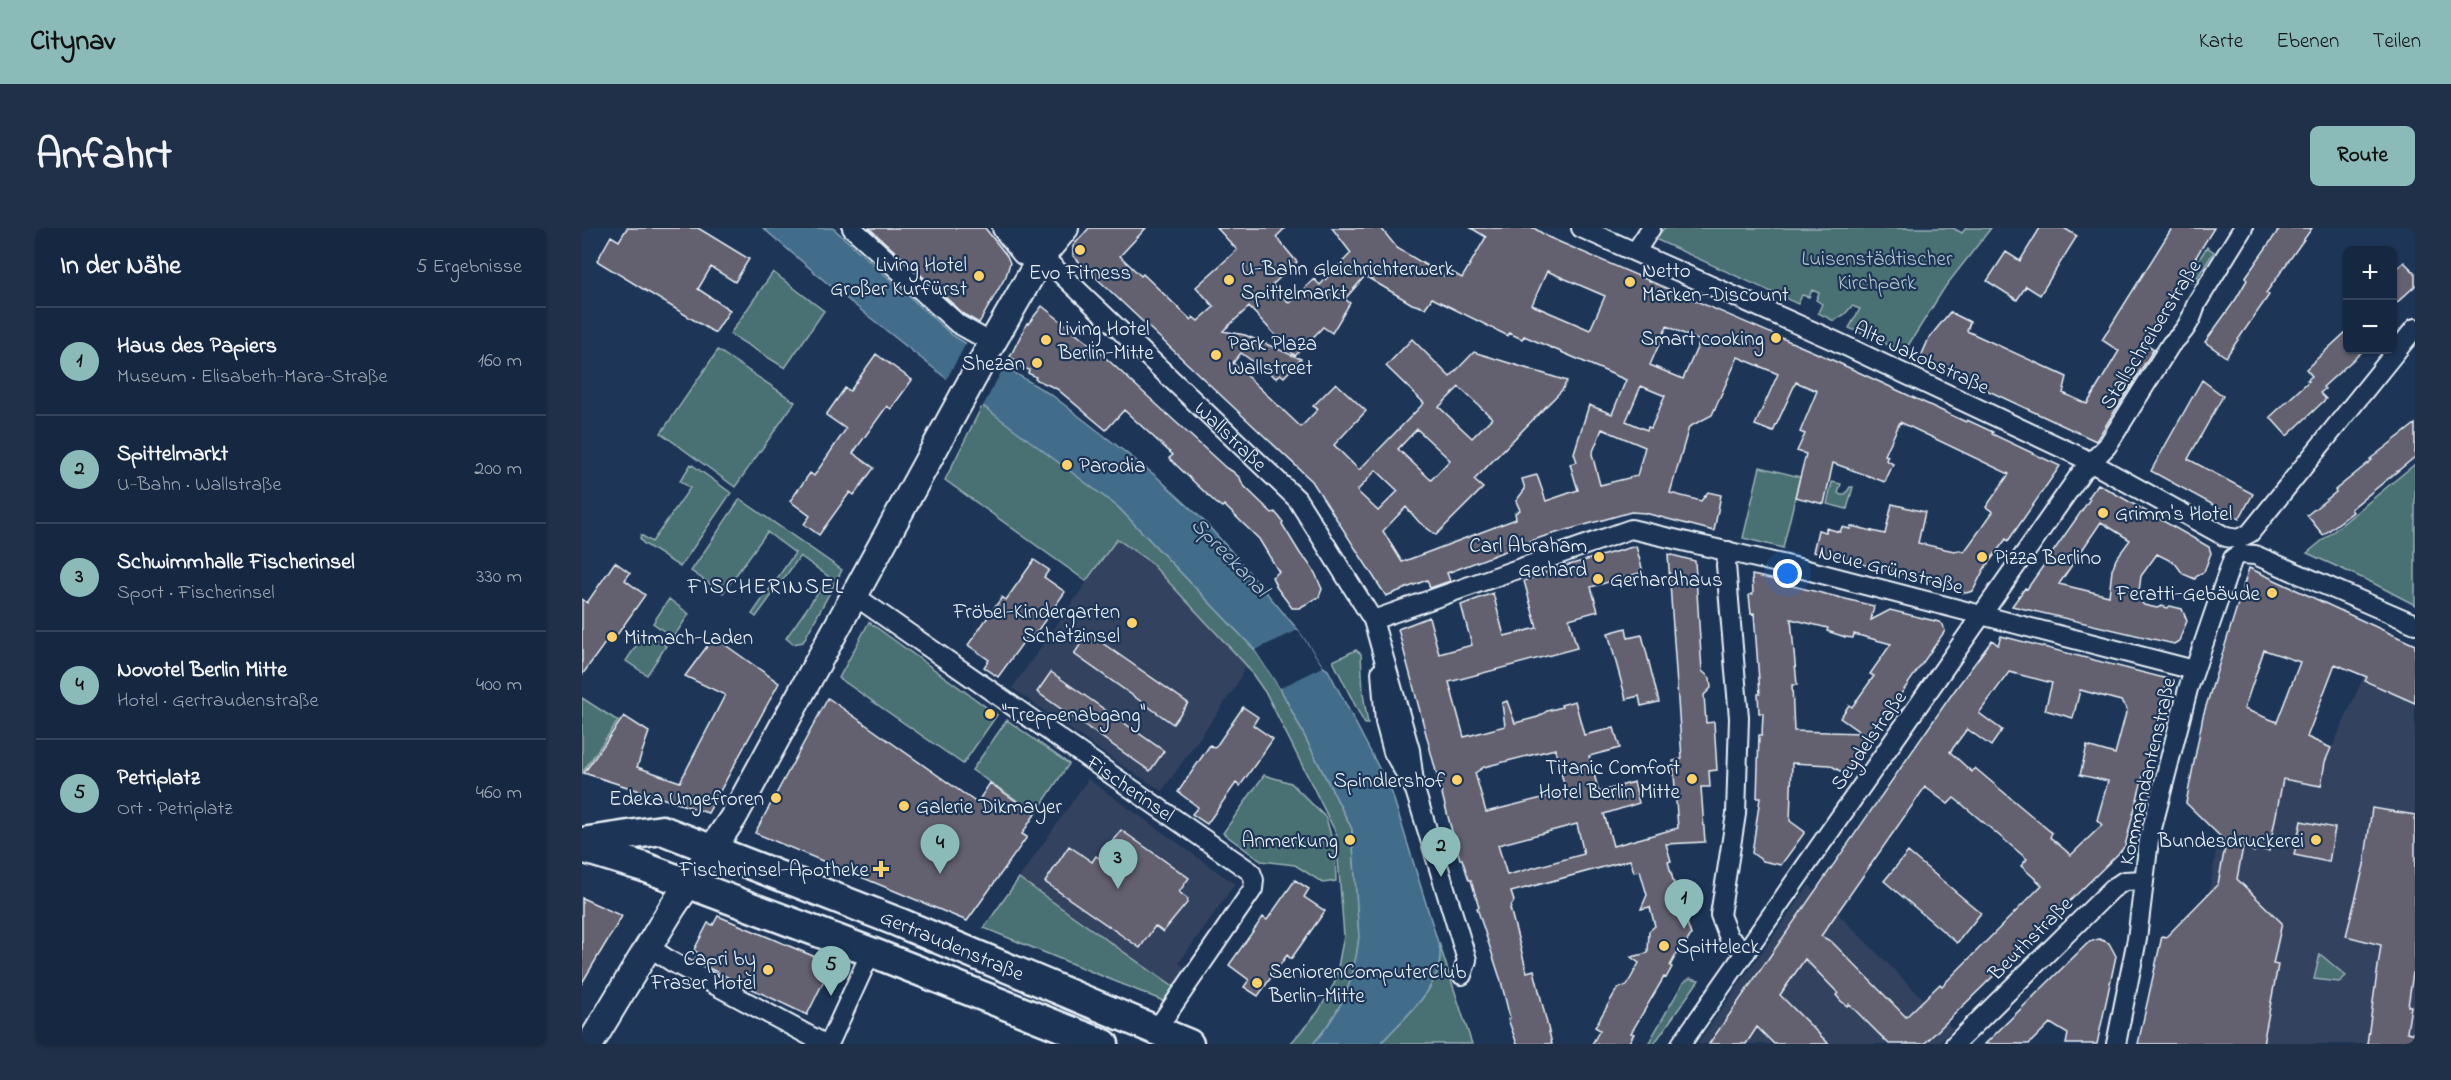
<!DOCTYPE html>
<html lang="de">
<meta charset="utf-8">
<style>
body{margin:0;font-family:"Indie Flower",sans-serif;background:#1f3048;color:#f1f3f6}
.controls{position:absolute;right:18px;top:18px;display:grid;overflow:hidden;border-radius:9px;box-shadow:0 2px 4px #0004}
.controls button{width:54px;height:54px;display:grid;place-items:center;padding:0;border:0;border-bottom:2px solid #35445a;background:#162841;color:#f1f3f6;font:30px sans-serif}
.you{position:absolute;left:1206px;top:346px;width:21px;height:21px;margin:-15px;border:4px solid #fff;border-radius:50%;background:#1a73e8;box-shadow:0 0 0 9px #1a73e833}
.badge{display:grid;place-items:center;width:39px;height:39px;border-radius:50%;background:#8bbbb9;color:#111;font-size:20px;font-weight:700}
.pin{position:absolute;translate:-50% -50px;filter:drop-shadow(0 2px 3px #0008)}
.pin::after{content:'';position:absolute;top:32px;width:21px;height:18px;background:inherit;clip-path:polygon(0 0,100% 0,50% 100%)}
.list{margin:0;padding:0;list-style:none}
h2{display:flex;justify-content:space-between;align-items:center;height:78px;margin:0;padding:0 24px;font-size:26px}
h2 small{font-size:20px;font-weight:400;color:#9ea6b1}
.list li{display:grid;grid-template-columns:39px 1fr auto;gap:18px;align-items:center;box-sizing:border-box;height:108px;padding:0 24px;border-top:2px solid #35445a}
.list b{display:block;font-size:22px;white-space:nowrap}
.list p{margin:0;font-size:20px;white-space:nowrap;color:#9ea6b1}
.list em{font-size:20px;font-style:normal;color:#9ea6b1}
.map{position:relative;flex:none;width:1833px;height:816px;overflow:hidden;border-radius:9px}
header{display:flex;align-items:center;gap:36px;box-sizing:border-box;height:84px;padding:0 30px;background:#8bbbb9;color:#111}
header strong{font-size:28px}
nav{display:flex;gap:33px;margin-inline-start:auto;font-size:21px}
.intro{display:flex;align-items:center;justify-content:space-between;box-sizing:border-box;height:144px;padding:0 36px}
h1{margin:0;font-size:42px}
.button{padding:15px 27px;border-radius:9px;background:#8bbbb9;color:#111;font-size:21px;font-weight:700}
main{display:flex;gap:36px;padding:0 36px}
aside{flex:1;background:#162841;border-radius:9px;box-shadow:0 2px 4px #0004}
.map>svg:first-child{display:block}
.built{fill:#32425e}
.green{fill:#4a7072;stroke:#99b0b5;stroke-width:1.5}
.water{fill:#426d8a;stroke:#84a2b6;stroke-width:1.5}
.pier{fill:#1d3557}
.building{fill:#64616f;stroke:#e8f1f8;stroke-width:1.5;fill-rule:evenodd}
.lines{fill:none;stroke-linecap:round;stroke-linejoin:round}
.street-casing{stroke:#e8f1f8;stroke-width:22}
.secondary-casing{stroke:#e8f1f8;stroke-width:30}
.primary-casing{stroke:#e8f1f8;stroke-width:33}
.street{stroke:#1d3557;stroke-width:18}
.secondary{stroke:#1d3557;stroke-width:26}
.primary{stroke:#1d3557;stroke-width:28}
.poi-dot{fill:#ffd166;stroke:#1d3557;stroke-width:2}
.labels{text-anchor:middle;stroke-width:4.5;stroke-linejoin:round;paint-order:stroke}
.park-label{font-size:21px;fill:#b1c4c9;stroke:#1d3557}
.poi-label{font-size:21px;fill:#e8f1f8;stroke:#1d3557;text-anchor:end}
.street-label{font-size:21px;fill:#e8f1f8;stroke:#1d3557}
.water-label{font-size:22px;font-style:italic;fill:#aec3d2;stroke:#1d3557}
.neighbourhood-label{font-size:22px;letter-spacing:1.5px;fill:#e8f1f8;stroke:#1d3557}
</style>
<header>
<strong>Citynav</strong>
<nav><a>Karte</a><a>Ebenen</a><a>Teilen</a></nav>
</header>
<div class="intro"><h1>Anfahrt</h1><a class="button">Route</a></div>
<main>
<aside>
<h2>In der Nähe<small>5 Ergebnisse</small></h2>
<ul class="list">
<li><span class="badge">1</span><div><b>Haus des Papiers</b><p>Museum · Elisabeth-Mara-Straße</p></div><em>160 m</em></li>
<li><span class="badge">2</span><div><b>Spittelmarkt</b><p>U-Bahn · Wallstraße</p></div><em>200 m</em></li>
<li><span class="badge">3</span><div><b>Schwimmhalle Fischerinsel</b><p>Sport · Fischerinsel</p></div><em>330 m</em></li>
<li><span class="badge">4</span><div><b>Novotel Berlin Mitte</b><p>Hotel · Gertraudenstraße</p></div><em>400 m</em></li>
<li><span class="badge">5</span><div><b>Petriplatz</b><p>Ort · Petriplatz</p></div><em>460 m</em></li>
</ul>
</aside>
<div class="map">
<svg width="1833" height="816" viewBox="0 0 1833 816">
<rect width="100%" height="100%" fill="#1d3557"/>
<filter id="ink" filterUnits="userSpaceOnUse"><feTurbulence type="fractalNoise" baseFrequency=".0167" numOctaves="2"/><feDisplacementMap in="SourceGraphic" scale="12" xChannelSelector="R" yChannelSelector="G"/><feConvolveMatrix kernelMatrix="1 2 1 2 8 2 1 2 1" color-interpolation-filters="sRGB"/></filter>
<g filter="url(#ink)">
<path class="built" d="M535,311l33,23 96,103 -11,23 -73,103 -47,-30 -103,-73z
M1802,403l31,14v399h-277l24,-108 4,1 43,-44 10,-59 12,-109 96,34z
M506,551l147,105 -56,79 10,8 -13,18 -157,-111z
M1227,657l144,144 -15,15h-241z"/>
<path class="green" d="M1082,0h289l9,5 4,-5h25l-46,59 -41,65 -55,-24 11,-19 -8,-3 -7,8 -11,7 -16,-8 4,-9 -6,-4 3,-7 -7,-3 -3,7 -7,-2 -4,9 -143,-65z
M1625,19l7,5 -20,31 -7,-2 -2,4 -5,-3 4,-6 3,1z
M191,44l51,39 -39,57 -55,-34z
M136,122l77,52 -60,85 -74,-54z
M400,178l24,16 112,85 137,143 25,38 72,141 7,108c-5,45 -16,72 -46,107h-23l28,-32 17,-30 9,-46 -8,-103 -69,-138 -21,-30 -96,-103 -33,-23 -31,42 -141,-101z
M109,236l40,29 -51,74 -37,-24 -3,-5 1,-3 11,7 38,-54 -10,-7z
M1833,236v141l-44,-23 -64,-29z
M1178,239l40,10 -17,71 -40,-10z
M1250,254l9,2 -3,9 3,2h4l5,-8h3l-6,22 -20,-5z
M158,271l102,71 -39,72 -10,2 -7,-6 43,-61 -29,-21 -44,61 -4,-3 43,-61 -28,-21 -44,61 -32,-22z
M87,371l20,15 -16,24 -20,-15z
M287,394l128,93 -34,49 -124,-86z
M63,404l21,14 -19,29 -21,-14z
M774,422l5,4 2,39 5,31h-3l-3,-5 -29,-58z
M0,470l36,23 -36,52z
M425,492l62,44 -33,49 -64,-43z
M682,547l27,8 35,35 9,32 1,31 -13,2 -28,-18 -34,-4 -38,-28z
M437,650l157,111 -10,13 -182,-74z
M857,715l33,101h-92c25,-28 68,-60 59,-101z
M1738,726l26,22 -7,6 -25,-3z
M1108,750l9,2 -45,64h-6l35,-61z"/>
<path class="water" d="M181,0h70l119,107 101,61 103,80 46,43 28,31 68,80 25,37 5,3 64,123 48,156c3,39 -36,68 -60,95h-67c30,-35 41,-62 46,-107l-7,-108 -72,-141 -25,-38 -137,-143 -171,-128 -120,-96z"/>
<path class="pier" d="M386,112l37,25 -23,43 -36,-28z
M716,402l25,37 -43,21 -25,-38z"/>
<path class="building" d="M45,0h71l51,31 -14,23 -24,-15 -13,22 32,21 -15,23 -118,-72 14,-25 8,5z
M287,0h116l22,28 3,7 -4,13 -27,47 -14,-8z
M507,0h57l-26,28 21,20 2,-2 48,46 2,-3 5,4 16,-14 -18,-20 41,-37 -20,-22h68l-9,9 21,25 -25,23 17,18 25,-24 6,6 31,-32 -19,-25h49l16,20 47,28 4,-6 14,8 24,-41 -15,-9h63l14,9 280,121 138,64 1,-2 26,12 -1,2 68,32 -52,75 -2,-2 -22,30 -11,22 -7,2 -6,-1 -1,-4 -146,-36 5,-22 8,2v-4l14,4 2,-5 8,2 1,-3 34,8 7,-30 33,8 -7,31 36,8 6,-1 4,2 29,-40 -7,-5 23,-33 -109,-52 -15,33 3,1 -2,4 7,4 -8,18 -52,-19 -9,41 -29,-7 11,-43 -9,-3 8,-17 -5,-2 17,-41 -21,-9 -23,50 -18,-7 23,-51 -40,-17 -26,58 -23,12 -19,66 31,8 7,-9 13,3 -7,36 -69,-18 -14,-1 -89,25 -76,29 -19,7 3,8 -20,7 -3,-8 -41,16 -74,-115 -239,-225v-10zM965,43l58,25 -15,34 -58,-25zM783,48l47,28 13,4 7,-10 76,38 1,-3 13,6 2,-3 102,44 -14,34 -23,-9 -15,48 3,9 -7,2 8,26 -32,11 -9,-26 -15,4 3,10 -9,12 4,9 -5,3 1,6 -114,43 -19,-31 23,-24 13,15 17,13 47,-47 -9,-8 88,-90 5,-9 -93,-29 -24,25 -38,-38 -26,27 38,37 -65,67 -25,-25 32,-34 -30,-28 -23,23 5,3 -17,18 -68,-64 8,-10 35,25 4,-4 4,3 17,-18 -56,-24 -22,-4 26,-24 46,49 28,-29 9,6 18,-30 -5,-4zM1085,98l33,15 -17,38 -33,-14zM1059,158l24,10 -14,32 -3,-1 -1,3 -21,-9zM877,159l33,31 -20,20 -33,-31zM835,201l33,31 -19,20 -33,-31zM1020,201l43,18 -8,29 -37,9 -8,-31zM794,242l22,21 -20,20 -21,-20z
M1458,0h24l13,8 -37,59 -14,-9 -9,14 -30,-19 19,-29 14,9z
M1590,0h42l-71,114 11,7 -58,92 -176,-82 9,-21 21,-26 20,10 -3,9 100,46 -4,16 24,11 32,-53 -17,-11z
M1698,0h32l-46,65 3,2 -43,62 -21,-15 31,-43 11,-19 -2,-2z
M1822,34l11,11v13l-23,21v-34z
M460,78l54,43 130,119 6,3 8,7 3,7 29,28 3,-1 5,6 3,4 -1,2 19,31 6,6 8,12 7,16 -3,8 -20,11h-7l-15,-20 -5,-11 7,-5 -20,-33 -35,-34 -2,2 -6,-4 -47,-45 4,-3 -49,-45 -18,20 -49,-41 -22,-10 1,-2 -8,-4 1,-3 -8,-3 1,-3 -12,-7 17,-34 1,1z
M1766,102v20h16l-41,37 2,2 -5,4 6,6 -39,37 -17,-19 39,-36 -2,-1 5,-4 -6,-7z
M294,126l36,26 -21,29 -4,-3 -34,47 21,15 -20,27 -4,-3 -31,43 -15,-11 6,-8 -20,-15 20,-28 4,3 32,-47 -20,-14 19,-27 5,3z
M1620,152l21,16 -35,63 65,35 -14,25 -88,-48z
M1833,196v33l-64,52 2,3 -30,23 -16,-20 29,-23 -1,-2 37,-30 -2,-1z
M1516,256l111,63 2,6 -7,19 -7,3 -2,4 -12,-5 -8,-11 -18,-9 -16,22 -3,23 6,6 13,3 5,-2 5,2 3,-2 12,3 5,12 -8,20 -5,3 -162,-38 13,-18 2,1 63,-90 -2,-1zM1519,294l29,18 -14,19 -4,11 -3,26 -50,-12z
M1054,318l7,26 -52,15 7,24 -29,8 8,29 -128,34 15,55 41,-11 -3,-23 5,-2 8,22 23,-6 9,-6 15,-4 -1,-2 14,-4 9,34 30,-7 6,20 -31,8 10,36 35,-10 5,21 -35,11 9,32 65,-18 -5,-67 9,-2 -14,-205 27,7 7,110 8,7 1,10 -7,7 2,28 8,-1 3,48 -8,1 1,16h-9l4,55 -39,2 5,17 -3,1 7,25 2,-1 4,11 -2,1 12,37 -5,8 -3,-1 -13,24 2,1 -6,11 -2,-1 -33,56 3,1 -6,10h-36l8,-14 -5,-3 22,-38 10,-4 12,-22 -8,-6 17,-4 1,-22 6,-5 -5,-19 -9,2 6,-14 -7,-24 -6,1 -4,-12 -119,32 3,9 -4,7 17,64 7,-2 18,74h-35l-9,-25 2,-1 -9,-37 -24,-73 2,-1 -8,-27h-2l-7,-21h-2l-6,-20 -56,-210 31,-12 10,37 33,-9 -11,-40 32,-12 11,43 33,-8 -13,-47 34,-13zM973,521l11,43 -80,20 -11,-39 9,-6zM995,596l7,30 -77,21 -9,-30z
M452,332l15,10 -5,7 21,15 -34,48 -4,-3 -29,40 -14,-10 5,-7 -21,-15 34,-48 4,3z
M33,334l15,11 -5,7 20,15 -33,47 -4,-3 -26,36v-76l5,4z
M1667,340l166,77v58l-50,-22 2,-4 -32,-13 -28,73 24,11 -6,14 -4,24 -38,-7 -14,72 -13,-2 -2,3 -10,-10 -7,37 45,44 -9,41 5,1 -15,79h-125l24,-108 4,1 52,-53 8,-42 -40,-39 17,-87zM1682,422l36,12 -23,60 -33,-13z
M1170,347l38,8 -1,2 85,21 -3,14 19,-10 49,12 4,3 2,6 -100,143 -15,-9 -38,-2 -2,58 15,11 -24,33 -18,-4 -11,-8 8,-55h-3l2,-63h3l1,-22h-4l-1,-19h2l-6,-81 -3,1 -2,-19 4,-1zM1209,391l37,9 -1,3 18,6 8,1 1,-4 37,10 -21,30 4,2 -22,31 -3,-2 -9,13 21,15 -67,-2 -2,-46h5z
M1044,400l2,10 14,-3 17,67 -18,4 -2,-10 -13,3 -18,-66z
M506,405l100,70 -15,21 -99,-70z
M1419,408l167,43 -43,167 -5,6 -196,192h-35l-40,-40 -2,2 -6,-5 -5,-6 2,-2 -33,-34 -25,36 49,49h-55l-17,-17 -11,17h-37l243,-350 40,-54 6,5zM1427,444l43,11 -7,27 28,8 7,-28 41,11 6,8 -12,45 -28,-8 -7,29 28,6 -11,39 5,5 -31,30 -21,-18 2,-4 -13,-11 -64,-54 -3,4 -22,-20 17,-23 24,17 11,-16 -23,-17zM1343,559l23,17 6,-6 10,8 63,53 -6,7 21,19 -100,101 -2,-2 -34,33 -74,-75 -11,-6z
M132,409l65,46 -71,130 -124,-40 40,-57 25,16 -12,35 43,15 45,-87 -40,-19z
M469,444l113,79 -14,20 -113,-79z
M246,470l149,105 13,-20 45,31 -13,20 5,3 -60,84 -212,-88z
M661,479l15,10 -5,8 20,14 -33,47 -4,-3 -29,41 -15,-10 6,-7 -20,-15 32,-47 5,3z
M1790,580l43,7v158h-2l-5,33h3l-4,26 8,2v10h-48l14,-99 -35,-9 18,-71z
M1719,593l34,7 -6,34 -35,-7z
M539,602l68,48 -10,14 9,7 -1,4 -24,29 -8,-6 -15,22 -95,-66 24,-36 23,16 4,-6 3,2z
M1326,624l73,61 -24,30 -73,-62z
M713,652l14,9 -5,8 21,14 -34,48 -4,-4 -29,41 -14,-9 5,-7 -20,-15 34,-48 4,3z
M0,670l40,18 -40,67z
M136,688l114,48 -25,51 -113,-54 4,-8 -4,-3 14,-27 5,2z
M1517,711l10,4 7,13 -19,88h-31l2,-10 -18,-11 -21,21h-44l104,-102z"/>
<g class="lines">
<defs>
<g id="street">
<path d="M270,0l106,96 34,19"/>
<path d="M999,0l254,113 246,116 145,80 12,2 12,-6 165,-205"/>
<path d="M1054,23l15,-23"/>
<path id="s1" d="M460,28l255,243 76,121 37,130 5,40"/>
<path d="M1146,323l-2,14 13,153 -3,96 -16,101 9,23 17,14"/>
<path id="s2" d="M273,368l396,276 3,8 -1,9 -97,141"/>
<path d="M791,392l258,-91 168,39 395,102"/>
<path d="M799,444l4,50 8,30 22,38 52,170 -5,15"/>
<path d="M67,719l23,15 153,82"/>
<path d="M247,816l42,-92"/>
<path d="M1099,816l400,-571 26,-27 64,-102c13,-11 21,-23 25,-40l47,-76"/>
<path d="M1373,816l157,-155 12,-8 20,-1"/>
<path d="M1534,816l21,-105 12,-99 39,-151 45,-131 7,-4 15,1 160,69"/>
</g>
<path id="secondary" d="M424,0l19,24 17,4
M450,0l8,10 2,18
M8,816l82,-136 61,-90 259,-475 50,-87 23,-28"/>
<g id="primary">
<path id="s3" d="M0,614l80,-12 236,92 291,122"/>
<path d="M0,620l62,19 227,85 233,92"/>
</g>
</defs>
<use href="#street" class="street-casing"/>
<use href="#secondary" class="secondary-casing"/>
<use href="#primary" class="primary-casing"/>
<use href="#street" class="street"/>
<use href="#secondary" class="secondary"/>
<use href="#primary" class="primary"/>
</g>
</g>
<g class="poi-dot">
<circle cx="498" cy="22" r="6"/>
<circle cx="397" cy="48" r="6"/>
<circle cx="647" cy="52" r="6"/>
<circle cx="1048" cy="54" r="6"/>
<circle cx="1194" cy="110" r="6"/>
<circle cx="464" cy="112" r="6"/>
<circle cx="634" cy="127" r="6"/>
<circle cx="455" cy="135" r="6"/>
<circle cx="485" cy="237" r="6"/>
<circle cx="1521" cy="285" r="6"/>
<circle cx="1017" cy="329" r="6"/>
<circle cx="1400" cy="329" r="6"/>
<circle cx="1016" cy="351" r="6"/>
<circle cx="1690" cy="365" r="6"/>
<circle cx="550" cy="395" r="6"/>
<circle cx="30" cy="409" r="6"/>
<circle cx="408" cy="486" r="6"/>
<circle cx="1110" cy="551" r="6"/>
<circle cx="875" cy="552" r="6"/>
<circle cx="194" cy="570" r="6"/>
<circle cx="322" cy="578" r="6"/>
<circle cx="768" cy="612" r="6"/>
<circle cx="1734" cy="612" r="6"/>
<path d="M296 632h6v6h6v6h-6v6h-6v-6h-6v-6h6z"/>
<circle cx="1082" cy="718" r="6"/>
<circle cx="186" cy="742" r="6"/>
<circle cx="675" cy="755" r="6"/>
</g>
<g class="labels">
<g class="park-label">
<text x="1295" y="37">Luisenstädtischer<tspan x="1295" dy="24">Kirchpark</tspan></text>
</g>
<g class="poi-label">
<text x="385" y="43">Living Hotel<tspan x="385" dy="24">Großer Kurfürst</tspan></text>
<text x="659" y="47" text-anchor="start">U-Bahn Gleichrichterwerk<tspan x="659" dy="24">Spittelmarkt</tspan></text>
<text x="1060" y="49" text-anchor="start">Netto<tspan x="1060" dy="24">Marken-Discount</tspan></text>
<text x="498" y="51" text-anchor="middle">Evo Fitness</text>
<text x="476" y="107" text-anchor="start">Living Hotel<tspan x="476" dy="24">Berlin-Mitte</tspan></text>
<text x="1182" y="117">Smart cooking</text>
<text x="646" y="122" text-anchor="start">Park Plaza<tspan x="646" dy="24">Wallstreet</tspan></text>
<text x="443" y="142">Shezan</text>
<text x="497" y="244" text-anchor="start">Parodia</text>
<text x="1533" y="292" text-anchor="start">Grimm's Hotel</text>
<text x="1005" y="324">Carl Abraham<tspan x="1005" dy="24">Gerhard</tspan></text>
<text x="1412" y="336" text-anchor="start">Pizza Berlino</text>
<text x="1028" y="358" text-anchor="start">Gerhardhaus</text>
<text x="1678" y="372">Feratti-Gebäude</text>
<text x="538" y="390">Fröbel-Kindergarten<tspan x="538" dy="24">Schatzinsel</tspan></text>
<text x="42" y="416" text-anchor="start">Mitmach-Laden</text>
<text x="420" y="493" text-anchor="start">"Treppenabgang"</text>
<text x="1098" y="546">Titanic Comfort<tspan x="1098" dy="24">Hotel Berlin Mitte</tspan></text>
<text x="863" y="559">Spindlershof</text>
<text x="182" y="577">Edeka Ungefroren</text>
<text x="334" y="585" text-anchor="start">Galerie Dikmayer</text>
<text x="756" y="619">Anmerkung</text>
<text x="1722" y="619">Bundesdruckerei</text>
<text x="287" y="648">Fischerinsel-Apotheke</text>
<text x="1094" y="725" text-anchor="start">Spitteleck</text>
<text x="174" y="737">Capri by<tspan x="174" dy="24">Fraser Hotel</tspan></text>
<text x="687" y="750" text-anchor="start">SeniorenComputerClub<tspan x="687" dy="24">Berlin-Mitte</tspan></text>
</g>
<g class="street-label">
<text transform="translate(1568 106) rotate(-58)" y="7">Stallschreiberstraße</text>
<text transform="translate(1340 129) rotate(25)" y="7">Alte Jakobstraße</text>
<text dy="7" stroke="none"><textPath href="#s1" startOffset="261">Wallstraße</textPath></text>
<text transform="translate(1309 341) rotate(14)" y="7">Neue Grünstraße</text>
<text transform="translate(1286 512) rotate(-55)" y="7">Seydelstraße</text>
<text transform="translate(1565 543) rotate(-77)" y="7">Kommandantenstraße</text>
<text dy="7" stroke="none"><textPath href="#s2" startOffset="336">Fischerinsel</textPath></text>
<text transform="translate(1448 710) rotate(-45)" y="7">Beuthstraße</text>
<text dy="7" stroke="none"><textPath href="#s3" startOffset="393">Gertraudenstraße</textPath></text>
</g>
<g class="water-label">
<text transform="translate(649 328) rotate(46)" y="8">Spreekanal</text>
</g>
<g class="neighbourhood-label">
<text x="184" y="365">FISCHERINSEL</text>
</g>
</g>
</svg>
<div class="controls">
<button>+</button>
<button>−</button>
</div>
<div class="you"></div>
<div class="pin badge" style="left:1102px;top:701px">1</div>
<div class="pin badge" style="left:859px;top:649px">2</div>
<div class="pin badge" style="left:536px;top:661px">3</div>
<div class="pin badge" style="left:358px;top:646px">4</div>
<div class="pin badge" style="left:249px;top:768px">5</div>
</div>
</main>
